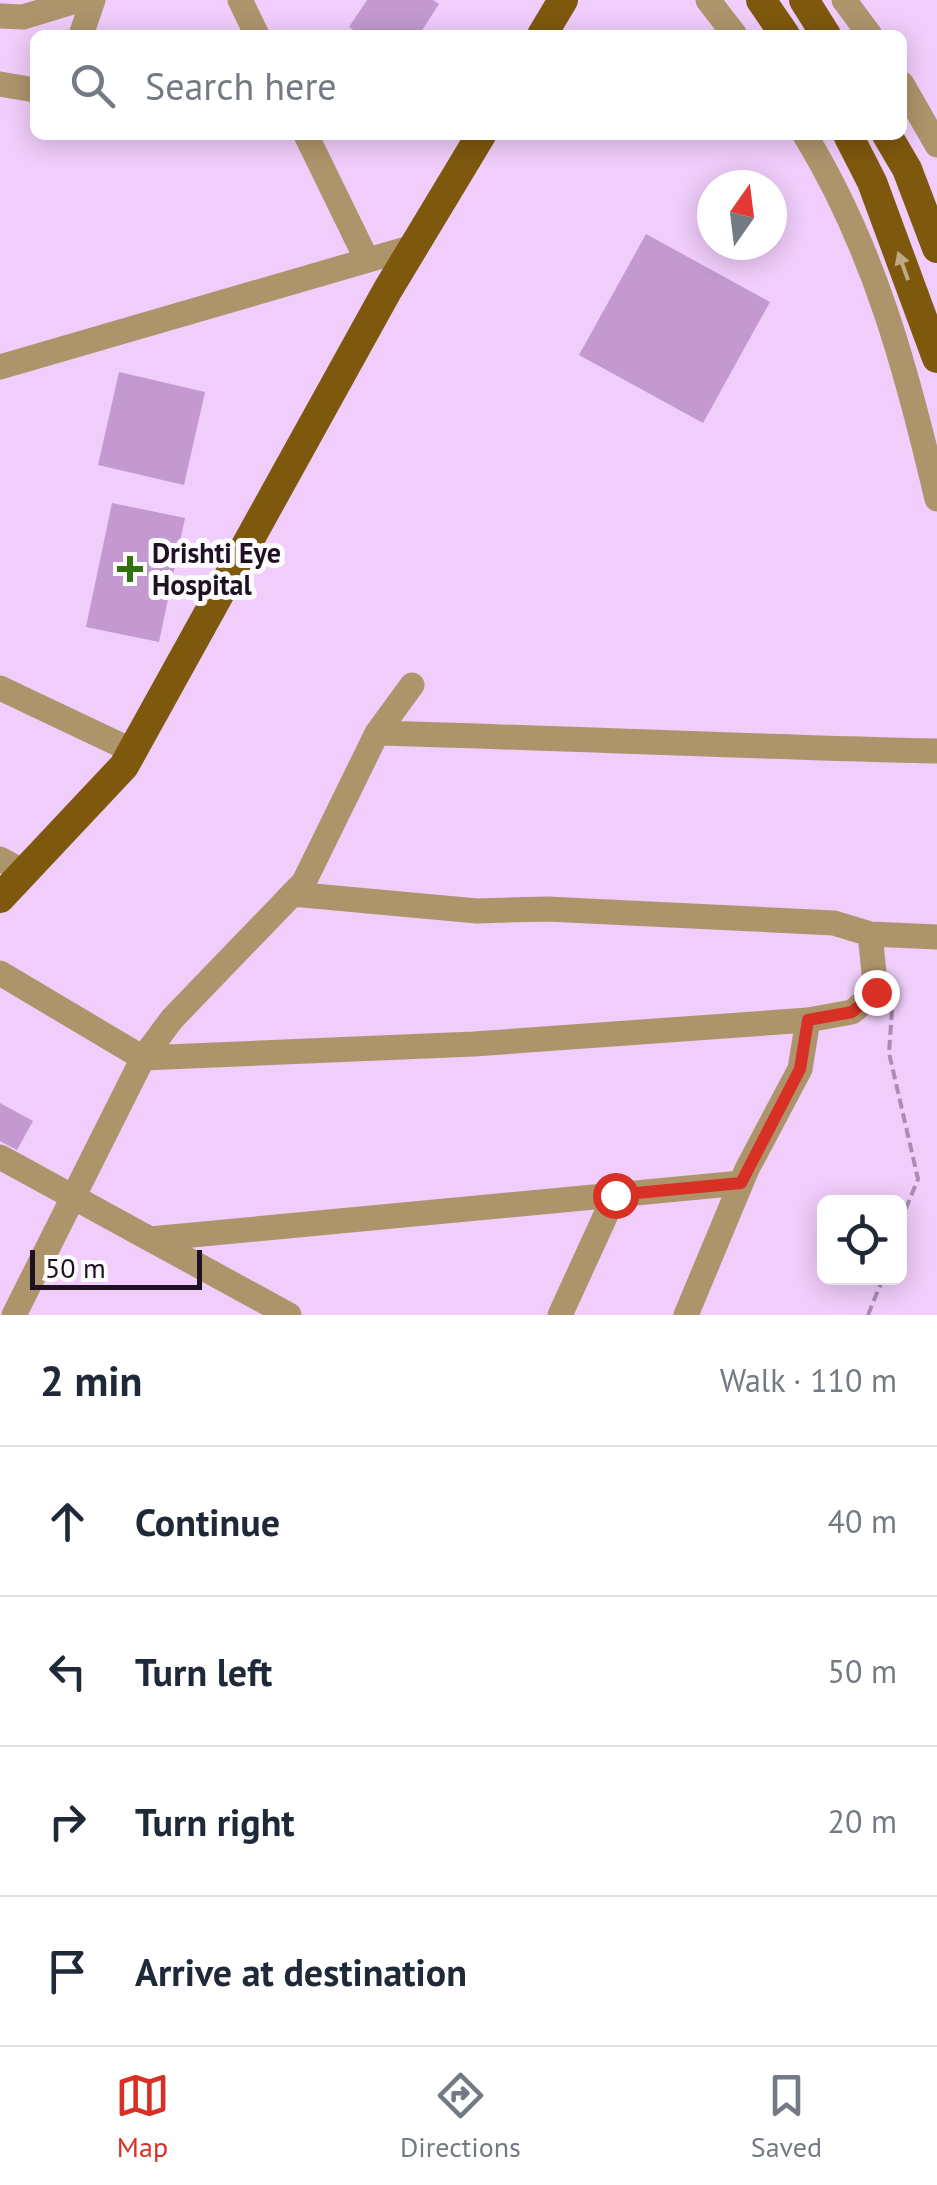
<!DOCTYPE html>
<meta charset="utf-8">
<style>
body{margin:0;font-family:"PT Sans",sans-serif;background:#f6f6f7;color:#1f2937}
.controls{position:absolute;right:30px;bottom:30px;display:grid;overflow:hidden;border-radius:15px;box-shadow:0 5px 25px #0003}
.controls button{width:90px;height:90px;display:grid;place-items:center;padding:0;border:0;border-bottom:2px solid #e0e1e3;background:#fff;color:#1f2937;font:50px sans-serif}
.compass{position:absolute;left:697px;top:170px;width:90px;height:90px;border-radius:50%;background:#fff;box-shadow:0 5px 25px #0003;rotate:14deg}
.scale{position:absolute;left:30px;bottom:25px;width:172px;box-sizing:border-box;padding-left:10px;border:5px solid #201024;border-top:0;font-size:28px;line-height:35px;white-space:nowrap;color:#201024;-webkit-text-stroke:8px #fcfcfc;paint-order:stroke}
.stop{position:absolute;width:30px;height:30px;margin:-22px;border:8px solid #d93025;border-radius:50%;background:#fff}
.stop.end{background:#d93025;border-color:#fff;box-shadow:0 2px 10px #0008}
.list{margin:0;padding:0;list-style:none}
h2{display:flex;justify-content:space-between;align-items:center;height:130px;margin:0;padding:0 40px;font-size:42px}
h2 small{font-size:32px;font-weight:400;color:#747a83}
.list li{display:grid;grid-template-columns:65px 1fr auto;gap:30px;align-items:center;box-sizing:border-box;height:150px;padding:0 40px;border-top:2px solid #e0e1e3}
.list b{display:block;font-size:38px;white-space:nowrap}
.list em{font-size:32px;font-style:normal;color:#747a83}
.icon{flex:none;width:55px;height:55px;fill:none;stroke:currentColor;stroke-width:2;stroke-linecap:round;stroke-linejoin:round}
.map{position:relative;flex:none;width:937px;height:1315px;overflow:hidden}
.search{position:absolute;background:#fff;box-shadow:0 5px 25px #0003;left:30px;right:30px;top:30px;height:110px;display:flex;align-items:center;gap:25px;box-sizing:border-box;padding:0 35px;border-radius:15px;color:#747a83;font-size:38px}
.sheet{height:730px;background:#fff}
nav{display:flex;justify-content:space-around;align-items:center;box-sizing:border-box;height:140px;border-top:2px solid #e0e1e3;background:#fff;font-size:28px;color:#747a83}
nav a{display:grid;justify-items:center;gap:5px}
nav .on{color:#d93025}
.map>svg:first-child{display:block}
.building{fill:#c399d0}
.lines{fill:none;stroke-linecap:round;stroke-linejoin:round}
.path{stroke:#aa8db2;stroke-width:4;stroke-dasharray:10 5;stroke-linecap:butt}
.minor{stroke:#ae946b;stroke-width:25}
.major{stroke:#7e580d;stroke-width:30}
.oneway{fill:#bdaa84}
.route{stroke:#d93025;stroke-width:12}
.poi-dot{fill:#2f720e;stroke:#fcfcfc;stroke-width:4}
.labels{text-anchor:middle;stroke-width:10;stroke-linejoin:round;paint-order:stroke}
.poi-label{font-size:28px;font-weight:bold;fill:#201024;stroke:#fcfcfc;text-anchor:start}
</style>
<div class="map">
<svg width="937" height="1315" viewBox="0 0 937 1315">
<rect width="100%" height="100%" fill="#f0cdfb"/>
<path class="building" d="M367,0h66l6,4 -20,31h-58l-12,-8z
M646,234l124,68 -67,121 -124,-68z
M119,372l86,20 -21,93 -86,-20z
M112,503l73,15 -26,124 -73,-15z
M0,1103l33,18 -16,29 -17,-9z"/>
<g class="lines">
<path class="path" d="M892,1010l-3,43 29,126 -18,44
M868,1315l15,-37"/>
<path class="minor" d="M240,0l17,35
M708,0l27,35
M844,0l26,35
M0,16l23,1 56,-17
M81,35l12,-35
M0,84l35,6
M902,84l35,61
M306,135l61,125
M805,135c69,113 102,236 132,364
M0,367l413,-120
M0,688l133,63
M377,733c187,5 373,14 560,18
M0,859l24,13
M870,934l67,3
M0,973l143,85 331,-14 334,-24 44,-8 24,-20 -6,-58 -36,-11 -287,-14 -70,2 -185,-17
M0,1157l289,158
M150,1239l591,-56
M14,1315l129,-257 29,-39 132,-137 73,-149 35,-48
M560,1315l55,-120
M686,1315l61,-146 53,-100 8,-49"/>
<path class="major" d="M761,0l24,35
M804,0l22,35
M542,35l21,-35
M848,135l24,47 65,176
M887,135l20,34 30,79
M0,898l124,-132 263,-475 94,-156"/>
</g>
<defs><path id="oneway-solid" d="M-6-.8H1V-3.2L6.5 0L1 3.2V.8H-6Z" transform="scale(2.5)"/></defs>
<use class="oneway" href="#oneway-solid" transform="translate(903 266) rotate(-110)"/>
<g class="lines">
<path class="route" d="M615,1195l126,-12 59,-114 8,-49 44,-8 24,-20"/>
</g>
<path class="poi-dot" d="M125 554h10v10h10v10h-10v10h-10v-10h-10v-10h10z"/>
<g class="labels">
<g class="poi-label">
<text x="152" y="563">Drishti Eye<tspan x="152" dy="32">Hospital</tspan></text>
</g>
</g>
</svg>
<div class="controls">
<button><svg class="icon" aria-label="locate" viewBox="0 0 24 24"><circle cx="12" cy="12" r="6"/><path d="M12 2v4M12 18v4M2 12h4M18 12h4"/></svg></button>
</div>
<svg class="compass" viewBox="-18 -18 36 36"><path d="M0-13l5 13h-10z" fill="#e53935"/><path d="M0 13l5-13h-10z" fill="#747a83"/></svg>
<div class="scale">50 m</div>
<div class="stop" style="left:615px;top:1195px"></div>
<div class="stop end" style="left:876px;top:992px"></div>
<div class="search"><svg class="icon" aria-label="search" viewBox="0 0 24 24"><circle cx="10" cy="10" r="6"/><path d="M15 15l6 6"/></svg>Search here</div>
</div>
<section class="sheet">
<h2>2 min<small>Walk · 110 m</small></h2>
<ul class="list">
<li><svg class="icon" aria-label="ahead" viewBox="0 0 24 24"><path d="M12 20V5M6 11l6-6 6 6"/></svg><div><b>Continue</b></div><em>40 m</em></li>
<li><svg class="icon" aria-label="left" viewBox="0 0 24 24"><path d="M17 20v-9H6M10 6l-5 5 5 5"/></svg><div><b>Turn left</b></div><em>50 m</em></li>
<li><svg class="icon" aria-label="right" viewBox="0 0 24 24"><path d="M7 20v-9h11M14 6l5 5-5 5"/></svg><div><b>Turn right</b></div><em>20 m</em></li>
<li><svg class="icon" aria-label="arrive" viewBox="0 0 24 24"><path d="M6 21V4h12l-3 4 3 4H6"/></svg><div><b>Arrive at destination</b></div></li>
</ul>
</section>
<nav>
<a class="on"><svg class="icon" aria-label="map" viewBox="0 0 24 24"><path d="M3 6l6-2 6 2 6-2v14l-6 2-6-2-6 2zM9 4v14M15 6v14"/></svg>Map</a>
<a><svg class="icon" aria-label="directions" viewBox="0 0 24 24"><path d="M12 3l9 9-9 9-9-9zM9 14v-3h6M13 9l2 2-2 2"/></svg>Directions</a>
<a><svg class="icon" aria-label="saved" viewBox="0 0 24 24"><path d="M7 4h10v16l-5-4-5 4z"/></svg>Saved</a>
</nav>
